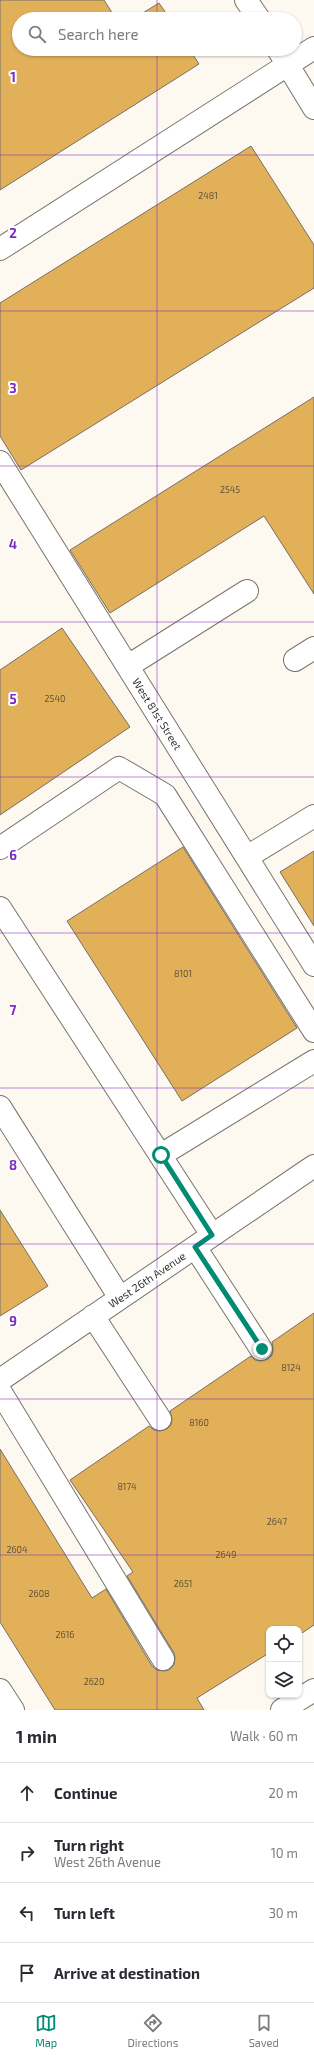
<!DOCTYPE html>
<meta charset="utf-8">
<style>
body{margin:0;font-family:"Exo 2",sans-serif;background:#f2f2f3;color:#2b2b33}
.controls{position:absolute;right:12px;bottom:12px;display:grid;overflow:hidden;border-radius:8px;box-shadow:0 1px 3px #0004}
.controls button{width:36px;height:36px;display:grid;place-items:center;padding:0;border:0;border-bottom:1px solid #e1e1e2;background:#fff;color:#2b2b33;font:20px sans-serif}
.stop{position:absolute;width:12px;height:12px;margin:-9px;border:3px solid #008b73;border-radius:50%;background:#fff}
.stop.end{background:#008b73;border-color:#fff;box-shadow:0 1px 4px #0008}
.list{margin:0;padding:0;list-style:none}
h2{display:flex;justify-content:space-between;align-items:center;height:52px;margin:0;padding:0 16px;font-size:17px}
h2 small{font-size:13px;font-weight:400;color:#7c7c81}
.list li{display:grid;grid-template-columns:26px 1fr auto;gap:12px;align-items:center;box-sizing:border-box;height:60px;padding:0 16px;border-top:1px solid #e1e1e2}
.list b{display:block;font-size:15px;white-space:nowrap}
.list p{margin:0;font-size:13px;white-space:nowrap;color:#7c7c81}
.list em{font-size:13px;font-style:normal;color:#7c7c81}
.icon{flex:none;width:22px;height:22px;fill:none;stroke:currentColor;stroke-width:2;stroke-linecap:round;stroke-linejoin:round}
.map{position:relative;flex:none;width:314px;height:1710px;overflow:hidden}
.search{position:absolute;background:#fff;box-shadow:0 1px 3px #0004;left:12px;right:12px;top:12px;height:44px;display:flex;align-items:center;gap:10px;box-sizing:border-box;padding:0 14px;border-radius:22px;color:#7c7c81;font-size:15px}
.sheet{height:292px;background:#fff}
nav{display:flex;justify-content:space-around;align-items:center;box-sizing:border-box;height:56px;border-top:1px solid #e1e1e2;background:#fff;font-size:11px;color:#7c7c81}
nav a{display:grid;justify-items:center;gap:2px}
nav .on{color:#008b73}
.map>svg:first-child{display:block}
.building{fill:#e1b059;stroke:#747068}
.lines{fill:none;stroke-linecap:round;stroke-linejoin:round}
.minor-casing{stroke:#79756d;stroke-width:24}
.minor{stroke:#fff;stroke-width:22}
.route{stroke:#008b73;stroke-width:5}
.grid{fill:none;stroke:#7b2cbf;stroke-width:1;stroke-opacity:0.55}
.labels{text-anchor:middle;stroke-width:4;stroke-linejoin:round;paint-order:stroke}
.number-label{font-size:9px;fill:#61533a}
.street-label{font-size:11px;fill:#363430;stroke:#fff}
.grid-label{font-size:13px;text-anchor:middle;font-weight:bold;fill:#7b2cbf;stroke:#fff;stroke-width:4;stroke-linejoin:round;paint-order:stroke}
</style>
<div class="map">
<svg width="314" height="1710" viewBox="0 0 314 1710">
<rect width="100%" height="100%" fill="#fef9f0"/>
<path class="building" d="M0,0h104l12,19h-97v30h170l10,15 -199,126z
M159,3l11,16h-37z
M251,146l63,99v43l-293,182 -21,-34v-133z
M314,397v197l-50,-78 -154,97 -40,-63z
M62,628l68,99 -130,88v-145z
M183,847l114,181 -115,73 -115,-180z
M314,851v75l-34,-54z
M0,1210l48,76 -48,30z
M314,1313v312l-15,10v-6h-30v24l-72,45 7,12h-149l-55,-88v-173l92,149 14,-9 46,77 5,4 7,1 5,-1 5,-5 1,-7 -1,-5 -47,-77 6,-4 -63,-92 79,-54 5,4 6,1 7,-2 4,-4 1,-6 -2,-8 81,-55 4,4 6,1 7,-2 4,-4 1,-6 -1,-7z"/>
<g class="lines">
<defs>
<path id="minor" d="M246,0l13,19
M278,49l36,59
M0,249l314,-201
M0,462l314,503
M295,660l19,-12
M128,666l119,-75
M0,848l119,-80 46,27 149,236
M247,857l67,-41
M0,908l212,327
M0,1107l120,191
M161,1155l153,-94
M195,1247l66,102
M93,1316l67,103
M0,1380l314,-214
M0,1391l163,268
M0,1690l13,20
M282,1710l32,-20"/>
</defs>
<use href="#minor" class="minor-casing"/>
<use href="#minor" class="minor"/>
</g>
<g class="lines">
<path class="route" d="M161,1155l51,80 -17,12 67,102"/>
</g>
<path class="grid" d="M157,0v19M157,49v1661M0,155h314M0,311h314M0,466h314M0,622h314M0,777h314M0,933h314M0,1088h314M0,1244h314M0,1399h314M0,1555h314"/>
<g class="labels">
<g class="number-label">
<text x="208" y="199">2481</text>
<text x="230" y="493">2545</text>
<text x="55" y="702">2540</text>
<text x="183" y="977">8101</text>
<text x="291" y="1371">8124</text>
<text x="199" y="1426">8160</text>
<text x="127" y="1490">8174</text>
<text x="277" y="1525">2647</text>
<text x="17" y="1553">2604</text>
<text x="226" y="1558">2649</text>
<text x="183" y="1587">2651</text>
<text x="39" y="1597">2608</text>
<text x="65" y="1638">2616</text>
<text x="94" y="1685">2620</text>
</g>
<g class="street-label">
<text transform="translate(157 714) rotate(58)" y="4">West 81st Street</text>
<text transform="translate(147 1280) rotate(-34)" y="4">West 26th Avenue</text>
</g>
</g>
<g class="grid-label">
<text x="13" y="82">1</text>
<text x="13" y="238">2</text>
<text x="13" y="393">3</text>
<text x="13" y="549">4</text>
<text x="13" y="704">5</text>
<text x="13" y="860">6</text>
<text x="13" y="1015">7</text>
<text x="13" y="1170">8</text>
<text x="13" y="1326">9</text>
</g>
</svg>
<div class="controls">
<button><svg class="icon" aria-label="locate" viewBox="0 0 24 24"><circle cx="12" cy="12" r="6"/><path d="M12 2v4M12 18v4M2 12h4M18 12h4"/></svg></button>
<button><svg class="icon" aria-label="layers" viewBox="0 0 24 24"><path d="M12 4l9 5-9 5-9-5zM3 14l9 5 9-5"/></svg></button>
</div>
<div class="stop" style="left:161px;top:1155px"></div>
<div class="stop end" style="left:262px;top:1349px"></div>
<div class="search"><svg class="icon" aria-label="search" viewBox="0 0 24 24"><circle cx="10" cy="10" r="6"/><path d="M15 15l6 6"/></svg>Search here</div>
</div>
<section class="sheet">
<h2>1 min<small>Walk · 60 m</small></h2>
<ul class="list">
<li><svg class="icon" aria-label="ahead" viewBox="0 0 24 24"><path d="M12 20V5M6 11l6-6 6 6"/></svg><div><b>Continue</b></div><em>20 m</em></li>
<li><svg class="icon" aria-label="right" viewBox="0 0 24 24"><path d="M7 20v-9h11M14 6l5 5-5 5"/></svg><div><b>Turn right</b><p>West 26th Avenue</p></div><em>10 m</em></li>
<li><svg class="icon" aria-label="left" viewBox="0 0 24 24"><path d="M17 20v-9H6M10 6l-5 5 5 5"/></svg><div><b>Turn left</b></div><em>30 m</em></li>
<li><svg class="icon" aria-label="arrive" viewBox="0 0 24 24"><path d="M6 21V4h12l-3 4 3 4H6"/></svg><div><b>Arrive at destination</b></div></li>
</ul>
</section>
<nav>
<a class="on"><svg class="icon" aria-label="map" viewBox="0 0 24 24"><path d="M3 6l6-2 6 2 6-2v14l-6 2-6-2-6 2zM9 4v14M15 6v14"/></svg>Map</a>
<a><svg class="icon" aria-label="directions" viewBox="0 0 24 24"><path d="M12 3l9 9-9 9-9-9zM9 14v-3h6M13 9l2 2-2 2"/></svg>Directions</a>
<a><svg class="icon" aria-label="saved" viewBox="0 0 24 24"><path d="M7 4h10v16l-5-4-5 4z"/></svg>Saved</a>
</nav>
